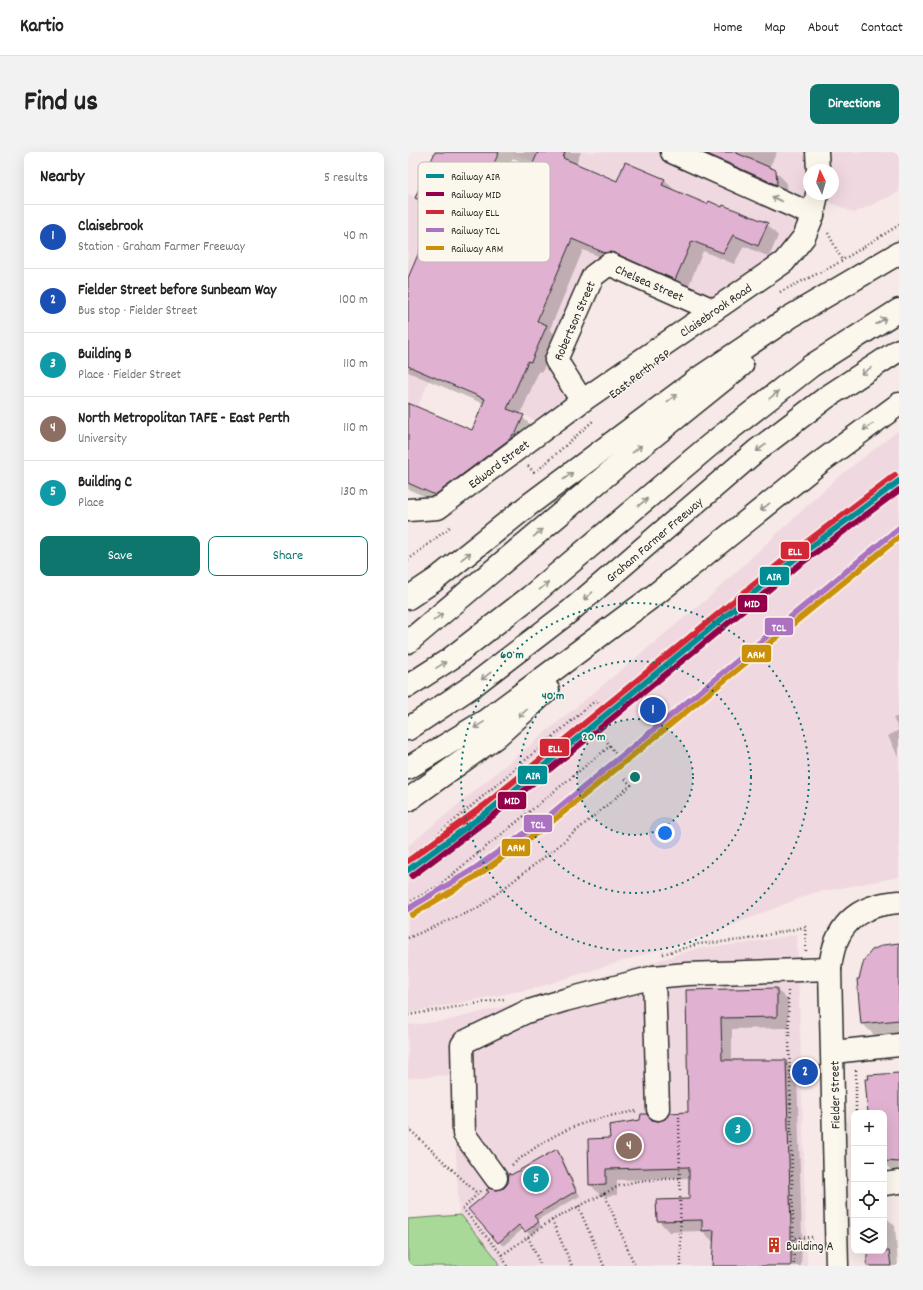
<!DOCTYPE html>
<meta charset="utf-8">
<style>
body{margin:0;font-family:Dekko,sans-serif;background:#f2f2f2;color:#222}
.controls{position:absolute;right:12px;bottom:12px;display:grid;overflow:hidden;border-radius:8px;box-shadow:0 4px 16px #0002}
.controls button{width:36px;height:36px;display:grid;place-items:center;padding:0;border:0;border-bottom:1px solid #e0e0e0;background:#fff;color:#222;font:20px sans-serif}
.compass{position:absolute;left:395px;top:12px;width:36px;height:36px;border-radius:50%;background:#fff;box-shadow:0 4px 16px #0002;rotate:355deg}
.you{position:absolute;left:257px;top:681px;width:14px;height:14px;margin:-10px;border:3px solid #fff;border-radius:50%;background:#1a73e8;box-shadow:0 0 0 6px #1a73e833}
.badge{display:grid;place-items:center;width:26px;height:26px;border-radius:50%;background:#0f766e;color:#fff;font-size:13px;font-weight:700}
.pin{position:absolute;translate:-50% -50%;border:2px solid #fff;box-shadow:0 1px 4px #0006}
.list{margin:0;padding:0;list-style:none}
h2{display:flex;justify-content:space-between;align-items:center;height:52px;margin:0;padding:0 16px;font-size:17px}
h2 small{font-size:13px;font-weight:400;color:#767676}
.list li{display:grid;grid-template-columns:26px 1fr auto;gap:12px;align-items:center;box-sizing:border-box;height:64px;padding:0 16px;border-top:1px solid #e0e0e0}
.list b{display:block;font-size:15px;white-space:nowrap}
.list p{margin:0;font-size:13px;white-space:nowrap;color:#767676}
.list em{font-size:13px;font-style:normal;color:#767676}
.actions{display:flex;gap:8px;padding:12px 16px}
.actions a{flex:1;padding:9px 0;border:1px solid #0f766e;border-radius:8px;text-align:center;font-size:14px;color:#0f766e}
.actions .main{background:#0f766e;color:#fff}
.icon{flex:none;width:22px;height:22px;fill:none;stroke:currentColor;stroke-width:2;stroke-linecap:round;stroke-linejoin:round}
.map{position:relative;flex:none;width:491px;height:1114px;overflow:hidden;border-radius:8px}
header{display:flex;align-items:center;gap:24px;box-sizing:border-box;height:56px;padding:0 20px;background:#fff;border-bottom:1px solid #e0e0e0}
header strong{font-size:19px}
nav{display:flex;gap:22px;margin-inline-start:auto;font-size:14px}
.intro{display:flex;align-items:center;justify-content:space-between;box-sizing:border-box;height:96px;padding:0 24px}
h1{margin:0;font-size:28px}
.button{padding:10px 18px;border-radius:8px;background:#0f766e;color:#fff;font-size:14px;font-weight:700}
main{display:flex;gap:24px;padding:0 24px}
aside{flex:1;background:#fff;border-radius:8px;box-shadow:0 4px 16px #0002}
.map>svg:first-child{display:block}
.built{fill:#f0d8e0;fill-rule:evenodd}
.green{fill:#a8d999;stroke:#6a8262}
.shadow{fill:#0003;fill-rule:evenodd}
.building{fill:#e1b1d1;stroke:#2b2b2b}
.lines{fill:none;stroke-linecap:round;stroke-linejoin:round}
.minor-casing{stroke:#2b2b2b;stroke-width:25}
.highway-casing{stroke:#2b2b2b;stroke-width:25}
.path{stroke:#2b2b2b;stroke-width:2.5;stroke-dasharray:1 3;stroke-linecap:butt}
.minor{stroke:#fbf7ec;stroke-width:22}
.highway{stroke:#fbf7ec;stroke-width:22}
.rail-1-casing{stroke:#fbf7ec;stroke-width:9}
.rail-2-casing{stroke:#fbf7ec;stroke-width:9}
.rail-3-casing{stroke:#fbf7ec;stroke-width:9}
.rail-4-casing{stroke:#fbf7ec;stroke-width:9}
.rail-5-casing{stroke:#fbf7ec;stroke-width:9}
.rail-1{stroke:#008c95;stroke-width:6}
.rail-2{stroke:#910048;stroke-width:6}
.rail-3{stroke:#d32737;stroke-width:6}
.rail-4{stroke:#ab72c2;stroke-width:6}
.rail-5{stroke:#ca9009;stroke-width:6}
.oneway{stroke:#93918c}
.ring{fill:none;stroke:#0f766e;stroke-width:2;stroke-dasharray:2 4}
.labels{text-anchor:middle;stroke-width:3;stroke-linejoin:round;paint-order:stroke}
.street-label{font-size:13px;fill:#2b2b2b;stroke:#fbf7ec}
.poi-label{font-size:13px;fill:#2b2b2b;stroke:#fbf7ec;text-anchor:start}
.key{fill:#fbf7ec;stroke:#bdbab2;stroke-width:1}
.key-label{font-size:11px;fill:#2b2b2b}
.centre{fill:#0f766e;stroke:#fbf7ec;stroke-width:2}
.ring-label{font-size:12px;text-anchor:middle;font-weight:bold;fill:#0f766e;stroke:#fbf7ec;stroke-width:3;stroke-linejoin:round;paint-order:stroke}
.line-badge{stroke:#fbf7ec;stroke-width:1.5}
.badge-label{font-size:11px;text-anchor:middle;font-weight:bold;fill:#fff}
</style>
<header>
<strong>Kartio</strong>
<nav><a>Home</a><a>Map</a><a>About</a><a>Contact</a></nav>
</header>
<div class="intro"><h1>Find us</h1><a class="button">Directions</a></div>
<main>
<aside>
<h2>Nearby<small>5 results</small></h2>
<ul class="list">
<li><span class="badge" style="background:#1a4fb4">1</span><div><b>Claisebrook</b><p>Station · Graham Farmer Freeway</p></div><em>40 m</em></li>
<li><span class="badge" style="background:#1a4fb4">2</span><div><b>Fielder Street before Sunbeam Way</b><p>Bus stop · Fielder Street</p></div><em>100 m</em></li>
<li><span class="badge" style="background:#0f9aa8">3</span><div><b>Building B</b><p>Place · Fielder Street</p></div><em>110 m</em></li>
<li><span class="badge" style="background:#8d6e63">4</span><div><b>North Metropolitan TAFE - East Perth</b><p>University</p></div><em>110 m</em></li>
<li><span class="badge" style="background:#0f9aa8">5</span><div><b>Building C</b><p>Place</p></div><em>130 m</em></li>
</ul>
<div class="actions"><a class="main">Save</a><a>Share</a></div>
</aside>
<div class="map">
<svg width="491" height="1114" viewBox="0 0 491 1114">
<rect width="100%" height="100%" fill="#f6e9e7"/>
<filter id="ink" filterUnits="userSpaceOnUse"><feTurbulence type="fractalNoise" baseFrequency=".025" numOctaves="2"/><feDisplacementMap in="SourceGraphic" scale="8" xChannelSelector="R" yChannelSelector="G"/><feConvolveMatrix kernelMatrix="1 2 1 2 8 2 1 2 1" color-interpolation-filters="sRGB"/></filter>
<g filter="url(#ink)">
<path class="built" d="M103,0h388v40l-45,21 -38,-17 -12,41 -91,73 -104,-46 -53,96 26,41 -34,25 -117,-50 -23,53v-235l95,42 31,-74zM401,18h24v24h-24z
M491,278v447l-86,16 -106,42 -172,53 -127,25v-167l299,-247 130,-121z
M389,782l10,332h-399v-48l51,-4 -7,-139 -44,3v-53l37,-4 102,-25 151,-48 45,-4z"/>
<path class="green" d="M53,1063l35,43 3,8h-91v-47z"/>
<path class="shadow" d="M28,0h145l-5,12 42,18 8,-19 39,17 11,12 32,14 59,18 11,12 -9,21 -25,-11 -10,18 -31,-13 -16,39 -104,-40 -33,79 7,8 -15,35 -3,-1 -19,44 14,13 -88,78 -38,-17v-85l64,27 12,-27 -76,-32v-92l29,-66 -10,-5 -11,-11zM105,6l20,9 -10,22 12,11 11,5 -10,24 -30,9 -24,-10z
M295,0h74l-8,16 6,3 12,12 1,13 -73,-33z
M491,564v42l-11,-22 11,-6 -6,-12z
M491,792v96l-18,2 -19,-19 -2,-43z
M368,837l12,11v28l-56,1v32h53l12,11 5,168 -1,26h-88l1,-23 -11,-12 -34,1 -11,-12 33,-20 -1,-22 -73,2v15l-16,1 -11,-12 21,-45 41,-18 7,1 30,-9 -2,-122z
M491,922v104l-15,-15v-50h-15z
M149,998l4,5 19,41 -43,24 5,7 -12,8 -6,-7 -21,18 -34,-37 35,-20 7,-13z
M478,1065l9,9 3,40h-30v-15h16v-33z"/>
<path class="building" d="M27,0h64l-30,69 37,16 8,-19 22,10 12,-28 -26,-11 16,-37h27l-2,6 54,23 8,-19 40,17 -3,6 45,19 2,-3 13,6 1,-2 45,18 -10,23 -25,-11 -10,18 -31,-12 -17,39 -61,-27h-9l-33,-14 -35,82 10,4 -16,37 -3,-1 -21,48 17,6 -9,20 -2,-1 -2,4 -76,57 -27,-12v-80l64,27 13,-31 -77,-33v-88l30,-70 -23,-10z
M295,0h31l42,18 1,15z
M491,791v77l-38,4 -4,-45h2l5,-19 8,-10 11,-5z
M369,836v29l-56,1 1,42h64l5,168v38h-79l2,-36 -12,1v-11l-45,1 -1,-21 33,-1v-32l-83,2v15l-17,1 -1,-46 22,-1 -1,-13 31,-5 1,-6h6l5,6 7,1 6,-2 4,-6 19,-1 -2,-122z
M491,921v89l-15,-1v-48h-16l-3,-34h4l-1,-4z
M149,997l19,42 -42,25 5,6 -14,10 -6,-7 -21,18 -30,-34 21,-17 -3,-2 3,-2 8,2 7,-2 4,-5 1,-10 2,2z
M459,1099h22l2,15h-24z"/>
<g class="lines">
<defs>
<g id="minor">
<path d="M264,0l141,63"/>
<path d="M409,0l1,18"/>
<path id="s1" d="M174,249l-26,-41 37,-84 16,-12 104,46"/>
<path id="s2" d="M0,358l30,-2 144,-107 202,-139 20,-25 9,-22 4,-21"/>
<path d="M246,825l4,132"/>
<path d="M425,900l66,-7"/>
<path d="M88,1026l-32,-44 -2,-89 2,-3 62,-30 39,-12 89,-23 33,-3 143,-5"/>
<path d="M476,1032l15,-2"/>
<path d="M429,1114l-7,-297c4,-43 26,-64 69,-67"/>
</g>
<g id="highway">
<path d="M0,446l27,-18 95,-76 169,-126 91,-61 109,-64"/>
<path d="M0,490l226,-190 108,-87"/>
<path d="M0,534l42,-27 80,-62 180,-152 101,-79 88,-56"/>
<path id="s3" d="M0,577l66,-44 95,-73 187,-161 71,-54 72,-47"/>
<path d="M0,616l77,-47 171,-127 162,-130 81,-60"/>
<path d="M0,648l88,-63 52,-47"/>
</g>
</defs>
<use href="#minor" class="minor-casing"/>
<use href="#highway" class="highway-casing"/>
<path class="path" d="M420,81l14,27
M372,140l53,-26 66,-41
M120,314l7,7
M130,318l56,-50
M0,408l42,-33
M197,587l5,7
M0,705l20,-14 168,-143 7,8
M0,751l30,-17 172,-140 5,7
M0,786l70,-30 73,-56 80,-67 -6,-6
M255,802l35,-10 45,-4 62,-13 1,24
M380,839l6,275
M0,863l96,-16
M448,918v43
M271,961l2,153
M0,976l70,66
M104,1013c42,-34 72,-46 125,-54
M72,1039l-17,18 39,46 5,11
M196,1041l31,73
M170,1054l26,60
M144,1068l20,46
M120,1085l13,29
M387,1086l19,-1
M94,1103l50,-35 67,-34 18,-5 44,-3"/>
<use href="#minor" class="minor"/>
<use href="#highway" class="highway"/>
<defs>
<path id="rail-1" d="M0,718l82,-60 305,-251 104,-78"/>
<path id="rail-2" d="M4,724l82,-61 305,-250 100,-75"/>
<path id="rail-3" d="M0,709l78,-57 305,-250 104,-79"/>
<path id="rail-4" d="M0,757l66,-40 71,-50 354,-291"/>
<path id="rail-5" d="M4,763l66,-40 71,-51 350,-287"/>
</defs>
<use href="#rail-1" class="rail-1-casing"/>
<use href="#rail-2" class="rail-2-casing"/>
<use href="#rail-3" class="rail-3-casing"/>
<use href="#rail-4" class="rail-4-casing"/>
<use href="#rail-5" class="rail-5-casing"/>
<use href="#rail-1" class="rail-1"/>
<use href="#rail-2" class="rail-2"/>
<use href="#rail-3" class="rail-3"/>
<use href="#rail-4" class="rail-4"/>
<use href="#rail-5" class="rail-5"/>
</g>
<defs><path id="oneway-shaft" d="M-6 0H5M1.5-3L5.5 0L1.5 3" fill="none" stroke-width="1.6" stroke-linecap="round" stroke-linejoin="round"/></defs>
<g class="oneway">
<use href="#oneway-shaft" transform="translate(369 47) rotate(-156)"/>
<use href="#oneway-shaft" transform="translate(473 169) rotate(-33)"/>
<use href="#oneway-shaft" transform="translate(458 219) rotate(146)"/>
<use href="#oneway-shaft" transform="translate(366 243) rotate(-38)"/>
<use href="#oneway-shaft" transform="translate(264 246) rotate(-37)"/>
<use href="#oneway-shaft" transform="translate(460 275) rotate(144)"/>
<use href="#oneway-shaft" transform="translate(353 296) rotate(143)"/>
<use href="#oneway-shaft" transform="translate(229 297) rotate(-39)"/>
<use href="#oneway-shaft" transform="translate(160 324) rotate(-37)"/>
<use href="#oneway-shaft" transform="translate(235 350) rotate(-40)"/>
<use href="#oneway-shaft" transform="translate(357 355) rotate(141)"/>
<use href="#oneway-shaft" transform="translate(130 381) rotate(-40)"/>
<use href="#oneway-shaft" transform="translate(58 404) rotate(-38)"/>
<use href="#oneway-shaft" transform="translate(136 434) rotate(-40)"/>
<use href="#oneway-shaft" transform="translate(180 444) rotate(139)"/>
<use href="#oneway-shaft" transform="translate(30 465) rotate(-39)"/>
<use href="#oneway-shaft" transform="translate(33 513) rotate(-32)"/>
<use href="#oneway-shaft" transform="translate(78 524) rotate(142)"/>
<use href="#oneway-shaft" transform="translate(115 561) rotate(138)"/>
<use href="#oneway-shaft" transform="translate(71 573) rotate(149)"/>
</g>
</g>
<circle cx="227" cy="625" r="58" fill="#0f766e" fill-opacity=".12"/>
<g class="ring">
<circle cx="227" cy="625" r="58"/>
<circle cx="227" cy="625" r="116"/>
<circle cx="227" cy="625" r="174"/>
</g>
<defs>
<symbol id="building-bare" viewBox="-9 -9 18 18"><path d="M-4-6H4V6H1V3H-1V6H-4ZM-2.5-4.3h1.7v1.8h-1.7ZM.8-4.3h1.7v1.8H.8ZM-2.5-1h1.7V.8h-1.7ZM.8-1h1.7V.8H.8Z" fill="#c8321e" stroke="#fbf7ec" stroke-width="2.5" paint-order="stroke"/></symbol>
</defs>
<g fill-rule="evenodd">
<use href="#building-bare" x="355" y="1082" width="22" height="22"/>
</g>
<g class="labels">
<g class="street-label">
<text dy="5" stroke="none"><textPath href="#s1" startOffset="205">Chelsea Street</textPath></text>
<text dy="5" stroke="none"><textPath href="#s2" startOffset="371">Claisebrook Road</textPath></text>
<text dy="5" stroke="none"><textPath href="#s1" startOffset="92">Robertson Street</textPath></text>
<text transform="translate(231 221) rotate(-37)" y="5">East Perth PSP</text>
<text dy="5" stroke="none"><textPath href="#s2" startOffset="105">Edward Street</textPath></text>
<text dy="5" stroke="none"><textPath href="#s3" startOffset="311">Graham Farmer Freeway</textPath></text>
<text transform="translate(426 943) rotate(-91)" y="5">Fielder Street</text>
</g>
<g class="poi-label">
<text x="378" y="1098">Building A</text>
</g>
</g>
<rect x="10" y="10" width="132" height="100" rx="6" class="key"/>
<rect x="18" y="22" width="18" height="4" fill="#008c95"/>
<rect x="18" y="40" width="18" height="4" fill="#910048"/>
<rect x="18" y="58" width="18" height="4" fill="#d32737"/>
<rect x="18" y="76" width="18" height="4" fill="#ab72c2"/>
<rect x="18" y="94" width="18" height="4" fill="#ca9009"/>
<g class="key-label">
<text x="43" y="28">Railway AIR</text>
<text x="43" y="46">Railway MID</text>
<text x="43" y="64">Railway ELL</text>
<text x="43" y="82">Railway TCL</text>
<text x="43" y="100">Railway ARM</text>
</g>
<circle cx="227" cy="625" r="6" class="centre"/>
<g class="ring-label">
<text x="104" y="506">60 m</text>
<text x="145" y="547">40 m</text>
<text x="186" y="588">20 m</text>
</g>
<g class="line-badge">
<rect x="372" y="389" width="30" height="19" rx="4" fill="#d32737"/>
<rect x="351" y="414" width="31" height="20" rx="4" fill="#008c95"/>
<rect x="329" y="442" width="31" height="19" rx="4" fill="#910048"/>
<rect x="356" y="465" width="30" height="19" rx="4" fill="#ab72c2"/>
<rect x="333" y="492" width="31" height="19" rx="4" fill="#ca9009"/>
<rect x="131" y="586" width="31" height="19" rx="4" fill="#d32737"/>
<rect x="109" y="613" width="31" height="20" rx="4" fill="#008c95"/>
<rect x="89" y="639" width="30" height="19" rx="4" fill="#910048"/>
<rect x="115" y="662" width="30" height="19" rx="4" fill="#ab72c2"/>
<rect x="93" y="686" width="30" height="19" rx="4" fill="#ca9009"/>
</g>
<g class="badge-label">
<text x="387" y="403">ELL</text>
<text x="366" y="428">AIR</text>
<text x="344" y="455">MID</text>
<text x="371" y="479">TCL</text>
<text x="348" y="506">ARM</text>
<text x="147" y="600">ELL</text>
<text x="125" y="627">AIR</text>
<text x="104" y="652">MID</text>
<text x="130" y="676">TCL</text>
<text x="108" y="699">ARM</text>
</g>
</svg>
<div class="controls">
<button>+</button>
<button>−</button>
<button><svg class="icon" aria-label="locate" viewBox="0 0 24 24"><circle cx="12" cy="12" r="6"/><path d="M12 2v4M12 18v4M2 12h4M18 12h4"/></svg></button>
<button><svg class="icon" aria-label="layers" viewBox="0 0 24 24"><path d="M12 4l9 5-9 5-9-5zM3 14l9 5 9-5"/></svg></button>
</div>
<svg class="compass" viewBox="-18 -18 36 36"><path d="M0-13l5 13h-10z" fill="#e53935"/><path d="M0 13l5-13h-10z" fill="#767676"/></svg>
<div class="you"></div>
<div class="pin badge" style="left:245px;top:558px;background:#1a4fb4">1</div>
<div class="pin badge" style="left:397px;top:920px;background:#1a4fb4">2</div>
<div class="pin badge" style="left:330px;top:978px;background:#0f9aa8">3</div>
<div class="pin badge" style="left:221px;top:994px;background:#8d6e63">4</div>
<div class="pin badge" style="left:128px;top:1027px;background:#0f9aa8">5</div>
</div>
</main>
